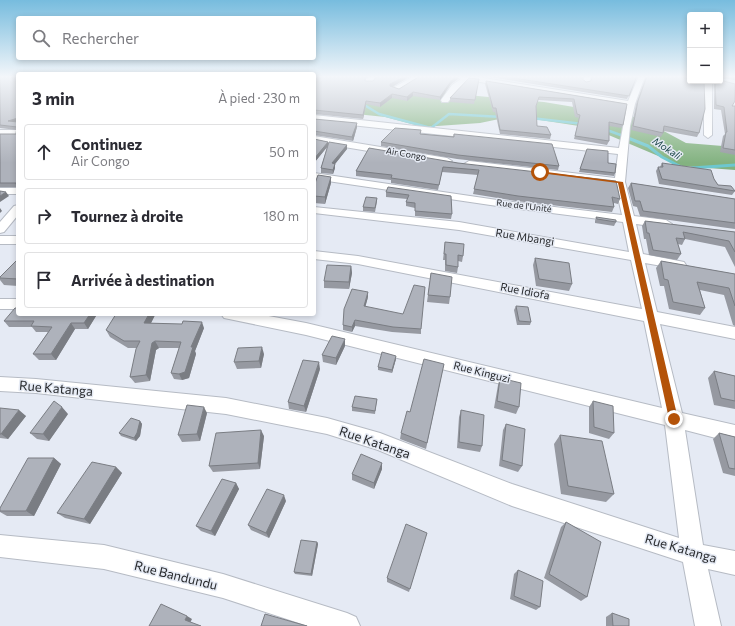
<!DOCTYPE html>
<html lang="fr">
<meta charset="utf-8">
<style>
body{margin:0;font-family:Commissioner,sans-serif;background:#f2f2f3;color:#2b2b33}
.controls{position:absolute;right:12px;top:12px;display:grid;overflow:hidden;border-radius:4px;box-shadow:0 2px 6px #0003}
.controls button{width:36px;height:36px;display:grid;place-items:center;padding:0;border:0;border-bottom:1px solid #e1e1e2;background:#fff;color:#2b2b33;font:20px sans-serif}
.stop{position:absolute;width:12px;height:12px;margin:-9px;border:3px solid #b45309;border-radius:50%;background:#fff}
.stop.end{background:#b45309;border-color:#fff;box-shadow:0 1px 4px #0008}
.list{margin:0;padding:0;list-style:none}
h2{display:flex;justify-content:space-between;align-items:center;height:52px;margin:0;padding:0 16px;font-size:17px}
h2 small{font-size:13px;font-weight:400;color:#7c7c81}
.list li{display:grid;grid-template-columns:26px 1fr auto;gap:12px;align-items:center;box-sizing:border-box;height:56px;margin:0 8px 8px;padding:0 8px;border:1px solid #e1e1e2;border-radius:4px}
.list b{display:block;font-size:15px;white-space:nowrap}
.list p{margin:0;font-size:13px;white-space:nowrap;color:#7c7c81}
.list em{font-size:13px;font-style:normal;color:#7c7c81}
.icon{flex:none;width:22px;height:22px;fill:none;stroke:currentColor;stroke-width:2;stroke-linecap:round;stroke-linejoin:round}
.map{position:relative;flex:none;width:735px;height:626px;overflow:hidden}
.search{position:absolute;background:#fff;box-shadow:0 2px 6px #0003;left:16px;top:16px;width:300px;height:44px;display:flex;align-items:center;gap:10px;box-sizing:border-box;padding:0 14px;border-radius:4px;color:#7c7c81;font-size:15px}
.panel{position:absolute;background:#fff;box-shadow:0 2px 6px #0003;left:16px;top:72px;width:300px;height:244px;border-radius:4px}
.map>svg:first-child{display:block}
.forest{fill:#83b280}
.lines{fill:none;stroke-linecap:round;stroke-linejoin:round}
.stream-far1{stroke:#6dc7cf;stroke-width:2.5}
.stream{stroke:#6dc7cf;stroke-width:3}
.minor-casing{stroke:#b6bbc4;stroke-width:2}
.minor{fill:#fff;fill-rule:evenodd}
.wall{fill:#9699a1}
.shaded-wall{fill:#7a7d83}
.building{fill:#aeb2bb;stroke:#7a7d83}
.route{fill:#b45309}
.labels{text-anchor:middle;stroke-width:3;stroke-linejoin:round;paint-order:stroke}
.far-street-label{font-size:9px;fill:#282a2d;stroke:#e5eaf4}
.far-water-label{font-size:10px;font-style:italic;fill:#133e41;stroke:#e5eaf4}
.street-label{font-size:11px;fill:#282a2d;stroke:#e5eaf4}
.near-street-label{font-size:13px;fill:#282a2d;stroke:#e5eaf4}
</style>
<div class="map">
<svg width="735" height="626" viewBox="0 0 735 626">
<rect width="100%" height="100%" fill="#e5eaf4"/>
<path class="forest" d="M314,76l164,20 66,6 90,15 26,12 26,14 49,4v23l-53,-4 -90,-38 -78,-12 -34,7 -57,4 -38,-10 -48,-5z"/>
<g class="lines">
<path class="stream-far1" d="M361,103l18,11 52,14 18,-14 53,3
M531,118l52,6
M604,129l22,8"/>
<path class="stream" d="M623,136l25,10 14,11 21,11
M692,168l43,-3"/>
<defs>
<path id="minor" d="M373,76h7l-8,7h-6v-4z
M414,76h8l-24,15 -7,-2z
M454,76h17l157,25 11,-25h6l-10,28 -5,22 -5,56 9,34 32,4 6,4 -6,4 -30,-4 7,30 36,7 5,1 2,3 -2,3 -5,1 -34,-6 12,49 78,15v12l-75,-15 22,89 53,12v18l-50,-13 18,115 32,6v24l-27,-6 13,57h-26l-12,-64 -171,-56 -134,-56 -51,-16 -101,-20 -190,-21 -36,-2v-14l36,2 190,19 101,20 53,15 132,51 167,54 -14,-113 -359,-90 -77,-16 -5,-1 -3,-4h37l48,9 356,85 -18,-87 -286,-57 -44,-5v-8l44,5 284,53 -11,-49 -172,-30 -145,-17v-6l145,15 170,30 -6,-30 -119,-15 -190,-28v-6l190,28 118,14 -7,-31 -146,-17 -5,-3 5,-3 146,17 3,-24 -304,-33v-6l305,33 8,-42 -159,-26 -10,9 -10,13h-6l-1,-2 11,-15 9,-6z
M586,76h6l-4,8h-3l-4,-2z
M704,81h8v54l-4,3 -4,-3z
M0,130h18v6h-18z
M314,136l133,22 5,3 -5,3 -133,-22z
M0,188h18v6h-18z
M18,205v10l-14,17 -4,1v-11l14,-16z
M0,236h18v8h-18z
M0,299h18v10h-18z
M0,535l104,10 119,29 124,39 9,4 4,9h-52l-85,-28 -119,-29 -104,-12z"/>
</defs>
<use href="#minor" class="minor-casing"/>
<use href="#minor" class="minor"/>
</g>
<path class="wall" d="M0,76h18v112l-1,-1h-17v-53h16l1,-4 -17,-2z
M314,76h56l-5,2v3h8l4,-5h34l-19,11 7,2 59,-13v3l-7,5 -11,16 -27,-4 -6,5 -15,-3 -12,9 -14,-3 -3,15 -49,-5z
M483,76h101l-2,3 4,3 51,-6 -10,23z
M646,76h44l9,57 -2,4 -33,-6 -3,6 -30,-7 5,-26z
M720,76h15v4l-15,-2z
M479,79l-5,25 -24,-2v-4z
M486,81l141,23 -4,21 -2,3 -12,-2v15l-2,4 -33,-6 5,-21 -4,-1 -3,-15 -34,-2 -2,6 1,20 14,9 -1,4 -50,-5 -5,-22h-2l-8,-28z
M714,81h6l13,25h2v49l-15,-3 3,-16 2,-2 -4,-24 -7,-1z
M314,119l43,8 -4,14 -39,-6z
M421,134l32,3 1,-3 105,32 -1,4 -101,-11 -76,-13v-4z
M314,139l14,3v3h19v4l-12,15v4l-2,6 -12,-1v-5l6,-21 -13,16z
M369,148l251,51 -2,5 -4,-1v4l-2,5 -96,-11 -43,-7 5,-19 -36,-3 -4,18 -47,-7v-3l-35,-4v-5z
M587,149l21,14 7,10 -1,3 -35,-4z
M662,163l52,16 4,6 17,6 -3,4 -73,-11 -3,-13 2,-4h2z
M331,177v6l-6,21 -11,-1v-17z
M631,183l104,16v30l-95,-13 -3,-9 -4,-1 -5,-18z
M386,192l65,4 1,18 -1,5 -36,-3v-8l-9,-2v-4l1,-3 -21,-2z
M377,198v4l-2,10 -12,-1v-4z
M596,217l20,5 -2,4 -19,-3v-2z
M645,221l90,11v35l-10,-20 -40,-8 -3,6 -4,-1 3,10 -4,6 -28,-5 -3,-16h-2l-2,-13z
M445,242l18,14 -1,6 -4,-1v6l-1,6 -12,-2v-11h-2z
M535,258l37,26 -3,7 -33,-5 -3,-21z
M18,259v27l-14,-1 -4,-5v-3z
M661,261l74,13v52l-2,-1 -9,-30 -24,-5 5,18 -5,7 -31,-6 -5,-23h-4l-4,-18z
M351,266l1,7 -3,16 -25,-1v-7z
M431,273l19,24 -1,7 -22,-2z
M368,297l-3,10 56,22v5l-29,-2 -37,-6 -3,6 -9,-2v-5z
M516,306l15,16 -1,3h-13l-3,-15z
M18,314h76l2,2 -8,13h-13l-19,31h-17l-6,-6 15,-22h-12l-4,-5h-23l-5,-6z
M155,315l-4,8 53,5 -9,23 1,3 -7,24 -7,2 -8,-1 -3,-6 8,-25h-20l-3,2 -6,31 -15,2 -5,-6 7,-29h-9l-18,-11 -4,-7z
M345,346l-9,19 -13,-3 -1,-7z
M264,354l-3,14 -24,1 -3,-7z
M396,359l-4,14 -14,-3v-3z
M444,364l-18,85 -26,-10 1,-6 9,-21z
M320,369l-14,43 -17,-3 -1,-7z
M714,371l21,5v33l-21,-4 -6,-27z
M500,378l19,29 -3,7 -22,-6 4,-23z
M377,399l-2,15 -23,-3v-4z
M593,401l21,32 -5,6 -20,-6v-26z
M0,408l26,8 -18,23 -8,-1z
M461,410l21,36 -2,6 -23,-4 2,-31z
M207,413l-7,28 -18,1 -4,-7z
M68,414l-19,27 -12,-2 -7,-6z
M140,421l2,3 -2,12 -4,5 -15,-5 -2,-3z
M506,424l16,42 -4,6 -19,-6 4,-36z
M719,433l16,4v39l-12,-3 -10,-34z
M560,435l54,59 -8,8 -45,-8 -7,-50z
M264,436l-4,33 -47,3 -4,-6z
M54,458l7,6 -27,52h-27l-7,-4v-4z
M382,463v6l-8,20 -22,-9v-6z
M116,467l6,6 -32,51 -25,-6 -8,-5z
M236,483l3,6 -24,47 -14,-5 -5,-5z
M286,501l-17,37 -18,-8 -3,-5z
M566,522l21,75 -6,4 -37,-23 17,-51z
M427,533l-18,59 -22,-10v-4z
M317,542l1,2 -6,32 -17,-2 -1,-2z
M518,570l22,37 -4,3 -26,-11 4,-25z
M612,613l17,13h-23v-9z"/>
<path class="shaded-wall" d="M406,76h5l-21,12v2v-6z
M458,76v3l-7,5 -11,16v-3l11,-16z
M413,92v4l-6,5v-4z
M392,94v4l-12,9v-4z
M366,101v3l-3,15v-4z
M18,118v4l-10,-1z
M357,123v4l-4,14 -1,-4z
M328,142v4l-14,17v-4z
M347,145v4l-12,15v4l-2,6 -1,-11z
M331,177v6l-6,21v-7z
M6,192l3,4 -9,6v-6z
M0,208l2,3 -2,2z
M351,266l1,7 -3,16v-7z
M315,281l1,7 -2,5v-10z
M368,292v5l-4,15v-6z
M90,314h4l2,2 -8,13 -4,-6z
M149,314h5l1,1 -7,14 -4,-6z
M355,320v6l-3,6v-5z
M202,322l2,6 -9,23 1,3 -7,24 -7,2 -3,-6z
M71,323l4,6 -19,31 -5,-6z
M345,339v7l-9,19v-7z
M155,341l4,7 -3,2 -6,31 -4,-6 6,-32z
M262,347l2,7 -3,14 -2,-7z
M396,356v3l-4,14v-3z
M319,362l1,7 -14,43 -2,-6z
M62,407l6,7 -19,27 -6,-7z
M204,407l3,6 -7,28 -3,-7z
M19,410l7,6 -18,23 -7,-5z
M140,421l2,3 -2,12 -4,5 -2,-3z
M261,430l3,6 -4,33 -2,-6z
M54,458l7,6 -27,52 -8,-5z
M382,463v6l-8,20v-6z
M116,467l6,6 -32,51 -6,-5z
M236,483l3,6 -24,47 -4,-5z
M284,495l2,6 -17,37 -3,-5z
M317,542l1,2 -6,32 -1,-2z
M187,616l5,3 -2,4 -5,-3z"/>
<path class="building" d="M0,76h18v42l-10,3 10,1v65h-1l-1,-4h-16v-49h16l1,-7 -17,-2z
M314,76h51v5h8l4,-5h29l-16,8v2l9,3 21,-13h38l-7,5 -11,16 -27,-5 -6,5 -15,-3 -12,9 -14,-2 -3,14 -49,-5z
M501,76h82l-2,2 5,4 5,-1 2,-5h44l-8,20z
M647,76h43v5h14l1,28 -6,24 -35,-7 -1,7 -30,-7 5,-25z
M469,78l10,1 -4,21 -25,-2z
M720,80l15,4v17l-3,5h3v44l-12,-2 3,-16h1l-3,-25 -8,-2 -1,-24h5z
M486,81l141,23 -4,21 -14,-3v19l-34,-5 5,-21 -3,-1 -3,-15 -35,-2 -3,9 1,20 10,1 4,8 -51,-5 -4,-22h-3z
M314,119l43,4 -5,14 -38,-6z
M395,128l26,2 -1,4 34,3v-3l98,10 7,22 -101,-11 -77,-13z
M314,139l14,3 -14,17z
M329,142l18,3 -15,18 3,1 -2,6 -12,-2z
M369,148l89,15 158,18 4,18 -8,-2 2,10 -96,-11 -44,-7 5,-19 -36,-3 -4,18 -48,-7 1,-3 -36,-4z
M587,149l21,2v12l8,1 -1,9 -35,-4z
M662,163l49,7 3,9 4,6 13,1 4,5 -73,-12 -4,-12h5z
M318,175l13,2 -6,20 -11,-1v-10z
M631,183l104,16v24l-92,-12 -3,-10h-5z
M388,187l63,9 1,18 -37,-3v-8l-9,-1 3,-7 -23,-3z
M0,191l6,1 -6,4z
M366,197l11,1 -2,10 -12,-1z
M596,217l20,3v2l-19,-3z
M645,221l90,11v20l-6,-11 -46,-9 2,7 -9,-1 5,16 -28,-4 -4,-17h-2z
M445,242l19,2 -1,12 -5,-1v12l-12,-2v-11h-2z
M535,258l34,5 3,21 -33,-5z
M18,259v20l-18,-1v-1z
M661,261l74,13v32l-6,-18 -32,-6 8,26 -32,-6 -5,-22 -4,-1z
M327,265l24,1 -2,16 -25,-1z
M431,273l21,4 -2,20 -22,-2z
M414,285l11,2 -4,42 -28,-2 -38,-7 -3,7 -9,-2 1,-16 8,-20 16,3 -4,14 39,8z
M516,306l12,1 3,15 -12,-1z
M15,308h3v6h72l-6,9h-13l-20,31h-18l19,-27 -21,-1 3,-5h-30z
M116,314h33l-5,9 38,1 1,-3 19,1 -11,25h2l-8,25 -6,2 -8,-1 10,-31 -26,-1 -3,2 -6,32 -16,2 6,-28 4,-8h-16l-18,-11z
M332,336l13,3 -9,19 -14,-3z
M262,347l-3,14 -25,1 4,-14z
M382,352l14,4 -4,14 -14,-3z
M424,359l20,5 -17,79 -26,-10 6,-22 3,1z
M303,360l16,2 -15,44 -16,-4z
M714,371l21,5v25l-14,-3z
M500,378l21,5 -2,24 -22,-6z
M355,396l22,3 -2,12 -23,-4z
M54,401l8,6 -19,27 -13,-1z
M593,401l20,5 1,27 -20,-6z
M187,405l17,2 -7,27 -19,1z
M0,408l19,2 -18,24h-1z
M461,410l23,5 -2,31 -23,-4z
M131,418l9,3 -3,12 -3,5 -15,-5z
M506,424l19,5 -3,37 -20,-6z
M261,430l-3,33 -49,3 7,-33z
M719,433l16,4v32l-6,-1z
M560,435l42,6 12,53 -46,-8z
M361,454l21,9 -8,20 -22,-9z
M28,458h26l-28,53h-26v-3z
M92,462l24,5 -32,52 -27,-6z
M222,479l14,4 -25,48 -15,-5z
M267,489l17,6 -18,38 -18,-8z
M566,522l35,20 -14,55 -38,-23z
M406,524l21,9 -17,56 -23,-11z
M301,540l16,2 -6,32 -17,-2z
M518,570l25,11 -3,26 -26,-11z
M161,604l26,12 -2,4 16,6h-52z
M612,613l17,6v7h-16z
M265,614l42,12h-46z"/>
<linearGradient id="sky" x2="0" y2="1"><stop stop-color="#77bcde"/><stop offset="0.47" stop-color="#f3f6fa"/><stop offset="1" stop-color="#f3f6fa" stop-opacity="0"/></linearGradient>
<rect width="735" height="163" fill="url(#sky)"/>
<path class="route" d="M539,171l84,11 55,237 -2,3h-5l-2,-3 -51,-236 -78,-10z"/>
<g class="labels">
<g class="far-street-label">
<text transform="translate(406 154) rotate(10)" y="3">Air Congo</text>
<text transform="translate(524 206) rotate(7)" y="3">Rue de l'Unité</text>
</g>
<g class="far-water-label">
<text transform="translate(667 148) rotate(33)" y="4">Mokali</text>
</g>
<g class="street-label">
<text transform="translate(525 237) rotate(9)" y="4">Rue Mbangi</text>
<text transform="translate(525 291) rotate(11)" y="4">Rue Idiofa</text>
<text transform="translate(482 372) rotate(14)" y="4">Rue Kinguzi</text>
</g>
<g class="near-street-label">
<text transform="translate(56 388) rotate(5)" y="5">Rue Katanga</text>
<text transform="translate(375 442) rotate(19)" y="5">Rue Katanga</text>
<text transform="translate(681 548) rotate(16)" y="5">Rue Katanga</text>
<text transform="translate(176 575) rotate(14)" y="5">Rue Bandundu</text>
</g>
</g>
</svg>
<div class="controls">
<button>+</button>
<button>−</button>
</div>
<div class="stop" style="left:540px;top:172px"></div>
<div class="stop end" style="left:674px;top:419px"></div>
<div class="search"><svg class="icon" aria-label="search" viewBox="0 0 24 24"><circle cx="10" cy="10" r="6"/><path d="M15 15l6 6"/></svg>Rechercher</div>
<section class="panel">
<h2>3 min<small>À pied · 230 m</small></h2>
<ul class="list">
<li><svg class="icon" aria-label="ahead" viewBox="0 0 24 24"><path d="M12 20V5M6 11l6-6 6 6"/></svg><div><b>Continuez</b><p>Air Congo</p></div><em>50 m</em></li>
<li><svg class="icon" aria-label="right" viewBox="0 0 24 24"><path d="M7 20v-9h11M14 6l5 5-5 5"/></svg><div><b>Tournez à droite</b></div><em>180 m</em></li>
<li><svg class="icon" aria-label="arrive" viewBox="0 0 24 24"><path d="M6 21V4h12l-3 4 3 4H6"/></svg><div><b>Arrivée à destination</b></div></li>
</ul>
</section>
</div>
